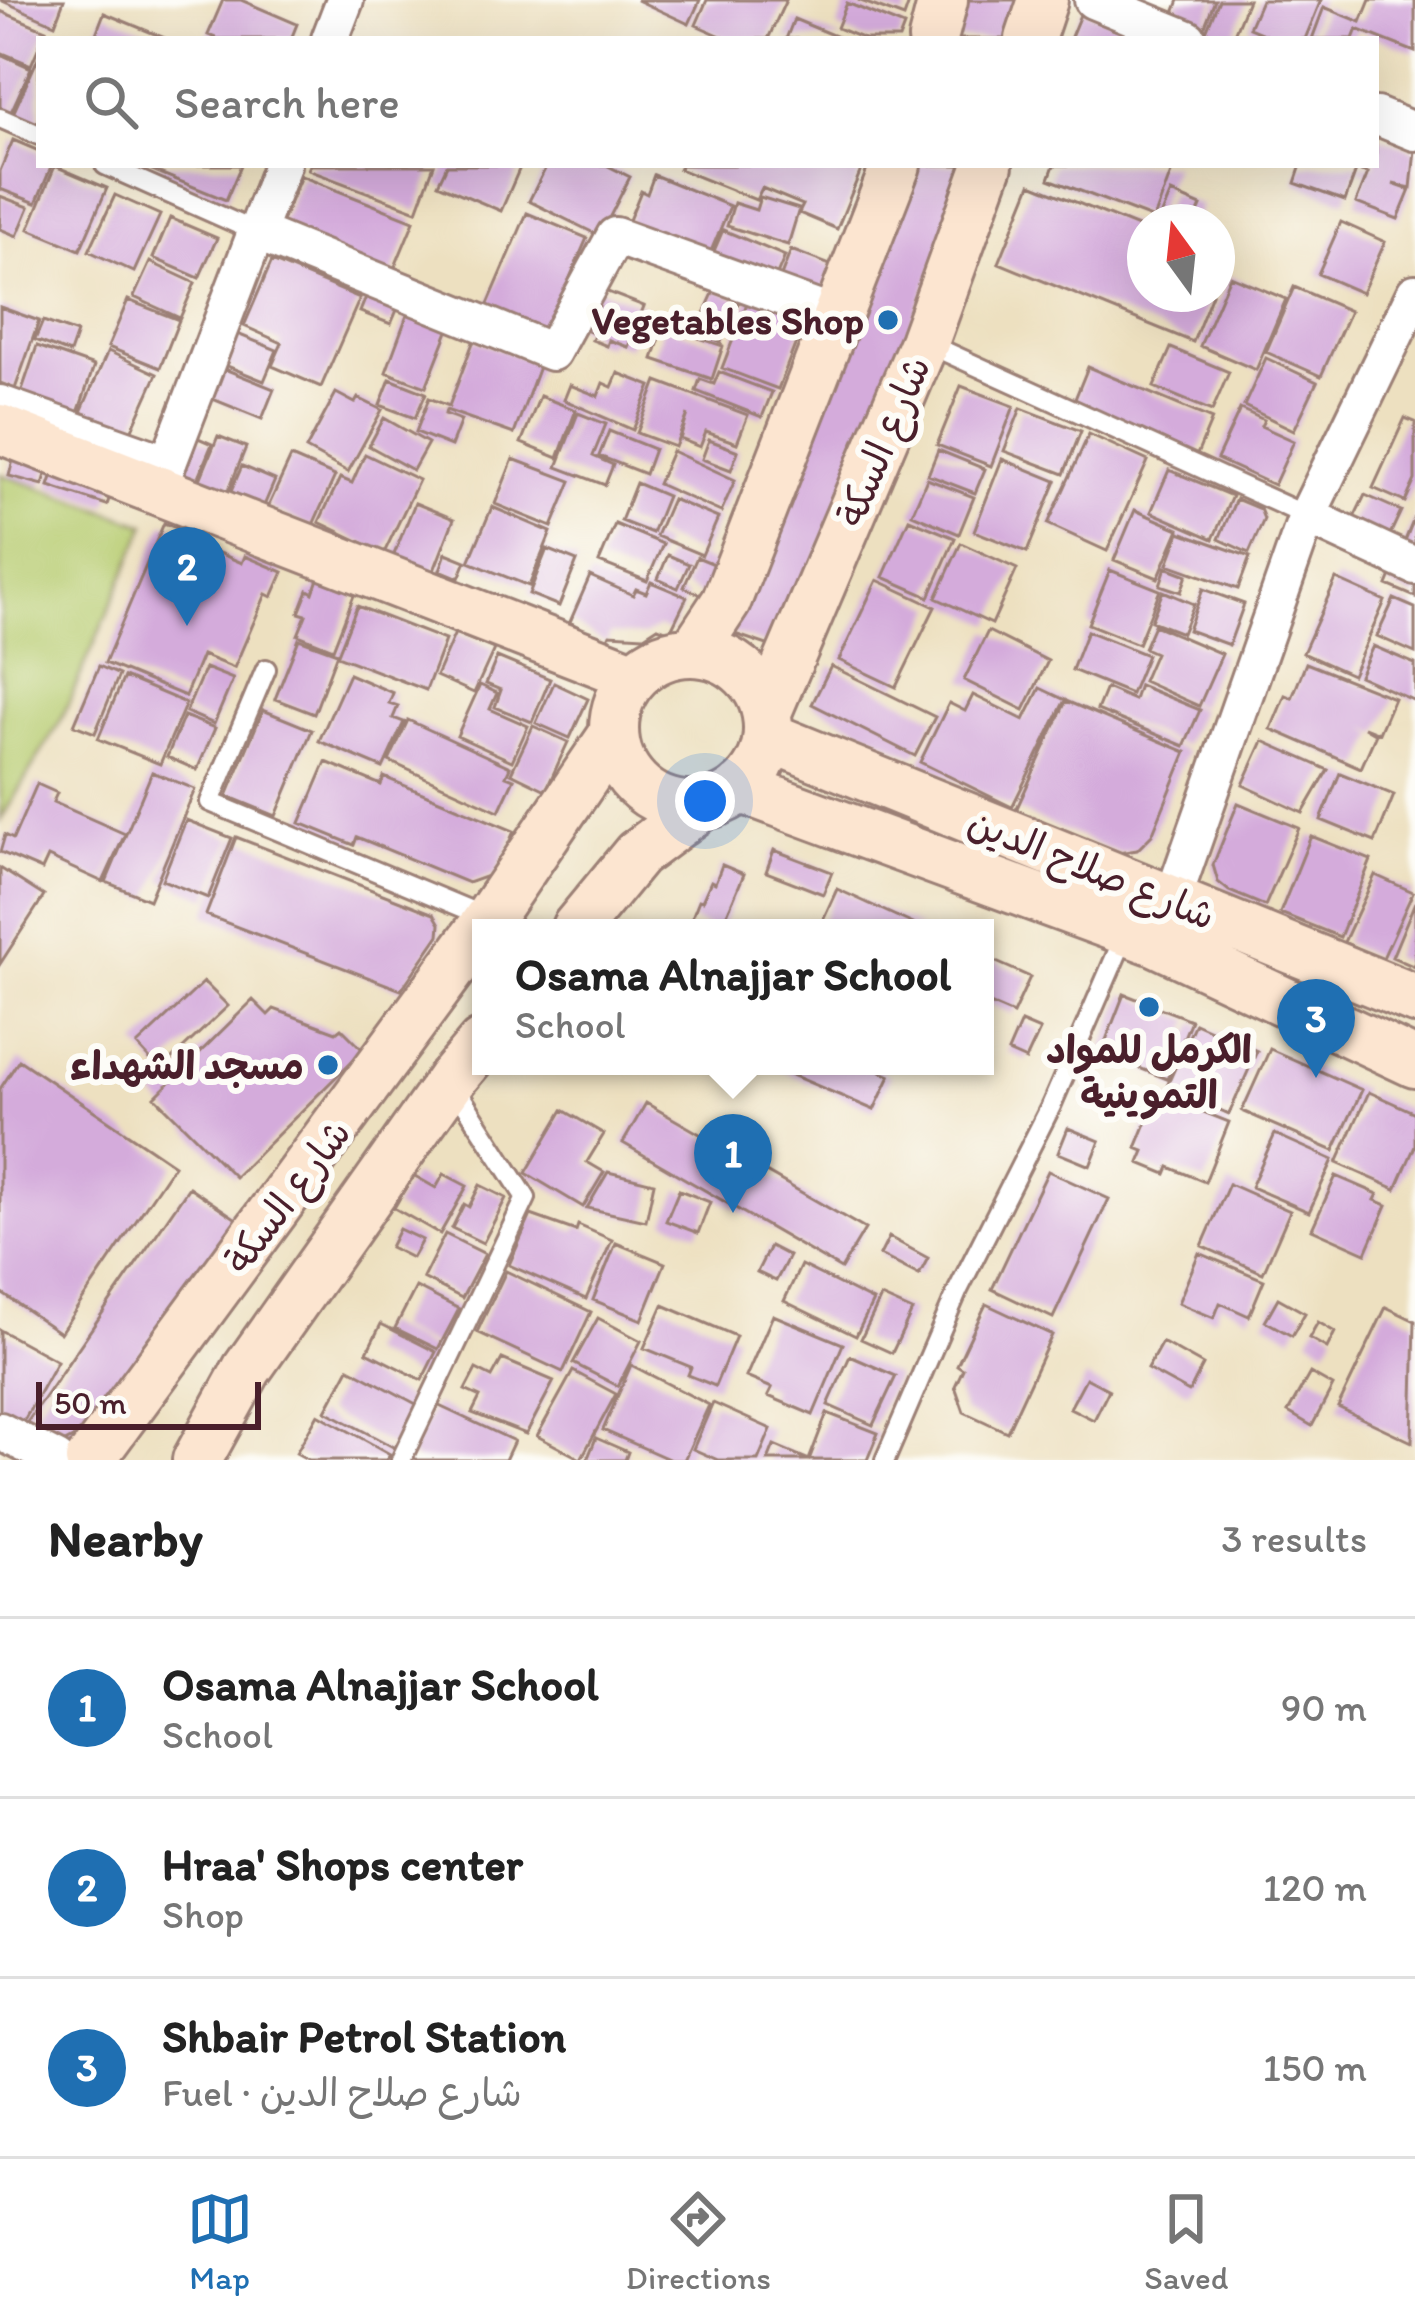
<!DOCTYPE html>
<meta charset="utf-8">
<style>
body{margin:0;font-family:Itim,"Playpen Sans Arabic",sans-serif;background:#f6f6f6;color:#222}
.compass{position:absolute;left:1127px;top:204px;width:108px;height:108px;border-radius:50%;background:#fff;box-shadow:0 12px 48px #0002;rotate:345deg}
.scale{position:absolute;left:36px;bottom:30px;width:225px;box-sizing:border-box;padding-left:12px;border:6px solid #4a1f2b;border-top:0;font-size:33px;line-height:42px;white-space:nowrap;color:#4a1f2b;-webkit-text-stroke:9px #fdfcf7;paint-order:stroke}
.you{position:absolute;left:705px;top:801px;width:42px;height:42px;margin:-30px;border:9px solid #fff;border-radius:50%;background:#1a73e8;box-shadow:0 0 0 18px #1a73e833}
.badge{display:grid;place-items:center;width:78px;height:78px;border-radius:50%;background:#1f6fb2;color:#fff;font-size:39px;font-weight:700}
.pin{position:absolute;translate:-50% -99px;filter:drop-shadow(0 3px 6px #0008)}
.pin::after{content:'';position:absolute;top:63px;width:42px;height:36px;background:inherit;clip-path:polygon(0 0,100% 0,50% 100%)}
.popup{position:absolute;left:472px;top:919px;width:522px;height:156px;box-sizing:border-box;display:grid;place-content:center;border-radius:0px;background:#fff;filter:drop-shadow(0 3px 9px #0005);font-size:39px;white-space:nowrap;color:#767676}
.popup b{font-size:45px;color:#222}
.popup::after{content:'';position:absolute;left:50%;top:100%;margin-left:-24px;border:24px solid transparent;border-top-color:#fff}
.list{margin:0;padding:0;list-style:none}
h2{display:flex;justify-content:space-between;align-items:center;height:156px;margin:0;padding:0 48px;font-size:51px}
h2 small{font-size:39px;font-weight:400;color:#767676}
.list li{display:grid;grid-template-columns:78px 1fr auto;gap:36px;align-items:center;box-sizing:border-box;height:180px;padding:0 48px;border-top:3px solid #e0e0e0}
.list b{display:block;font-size:45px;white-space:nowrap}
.list p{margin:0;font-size:39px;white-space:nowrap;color:#767676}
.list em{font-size:39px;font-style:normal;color:#767676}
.icon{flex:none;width:66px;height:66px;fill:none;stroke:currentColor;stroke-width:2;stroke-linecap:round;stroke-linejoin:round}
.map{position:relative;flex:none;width:1415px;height:1460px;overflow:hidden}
.search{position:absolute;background:#fff;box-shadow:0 12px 48px #0002;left:36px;right:36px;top:36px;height:132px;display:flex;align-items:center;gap:30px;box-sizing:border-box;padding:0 42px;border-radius:0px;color:#767676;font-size:45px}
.sheet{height:696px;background:#fff}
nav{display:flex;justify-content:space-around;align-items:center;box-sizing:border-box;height:168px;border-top:3px solid #e0e0e0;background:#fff;font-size:33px;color:#767676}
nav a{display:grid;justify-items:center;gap:6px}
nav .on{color:#1f6fb2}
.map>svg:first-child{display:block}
.green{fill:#b7cc71;stroke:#80764e;stroke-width:3}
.building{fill:#d4abdb}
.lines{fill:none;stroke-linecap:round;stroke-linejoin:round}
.lane-casing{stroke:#9c8076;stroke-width:24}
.street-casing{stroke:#9c8076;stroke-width:42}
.secondary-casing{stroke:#9c8076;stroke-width:54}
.lane{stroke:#fff;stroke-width:18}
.street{stroke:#fff;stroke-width:36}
.secondary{stroke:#fce5d0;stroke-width:48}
.poi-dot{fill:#1f6fb2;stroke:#fdfcf7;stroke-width:4.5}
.labels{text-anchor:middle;stroke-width:12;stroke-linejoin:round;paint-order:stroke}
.poi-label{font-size:39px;font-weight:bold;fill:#4a1f2b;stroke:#fdfcf7;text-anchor:end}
.street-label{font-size:39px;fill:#4a1f2b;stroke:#fdfcf7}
</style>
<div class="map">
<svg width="1415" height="1460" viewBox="0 0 1415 1460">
<rect width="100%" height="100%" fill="#fdfcf7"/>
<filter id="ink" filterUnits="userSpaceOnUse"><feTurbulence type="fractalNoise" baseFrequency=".00833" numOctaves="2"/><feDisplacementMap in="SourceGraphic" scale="24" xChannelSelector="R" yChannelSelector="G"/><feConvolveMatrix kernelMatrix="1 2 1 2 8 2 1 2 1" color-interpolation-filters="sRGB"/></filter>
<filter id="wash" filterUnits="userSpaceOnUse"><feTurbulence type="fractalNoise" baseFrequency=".004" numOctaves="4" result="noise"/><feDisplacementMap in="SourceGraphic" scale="48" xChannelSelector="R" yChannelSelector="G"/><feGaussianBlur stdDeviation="2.7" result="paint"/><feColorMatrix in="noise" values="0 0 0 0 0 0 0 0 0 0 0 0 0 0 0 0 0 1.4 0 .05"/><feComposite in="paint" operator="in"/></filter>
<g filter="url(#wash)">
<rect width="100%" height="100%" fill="#ede0c0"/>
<path class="green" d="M0,474l146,51 -85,195 -61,101z"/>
<g id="blocks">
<path class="building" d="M0,0h64l-9,24z
M223,0h18l56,24 -6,15h-73l-10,-4z
M637,0h63l-11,24z
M707,0h79l-18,39h-40l-32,-14z
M858,0h52l-6,17z
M967,0h58l-10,39h-58z
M1179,0h36l-11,28 -31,-12z
M1219,0h29l-16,39h-29z
M1261,0h60l-16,39h-30l-26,-11z
M1370,0h45v52l-58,-23 -4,10h-41l12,-32 37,15z
M847,3l57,23 -5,13h-35l-27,-11z
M1082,10l59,23 -2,6h-69z
M0,11l46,19 -15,35 -31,-13z
M104,13l63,26h-73z
M794,19l48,20h-56z
M0,54l31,14 -21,46 -10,-5z
M39,56v72l-27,-12z
M1376,136l39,14 -4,38 -18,-4 17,6 -12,29 -42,-16 12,-30 -10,-3 2,-5h16z
M13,140l26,11v14h13l-16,38 -36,-14v-18z
M154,165h87l-15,35 -74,-30z
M310,165h124l-17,46 -109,-41z
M447,165h74l-20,46 -63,-27z
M547,165h59l24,12 -30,59 -71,-35z
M681,165h182l-26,64 -38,-16 4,-8 -41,-17 -6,12 -77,-31z
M917,165h58l-196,484 -53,-18z
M1054,165h120l-20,54 -105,-40z
M1301,165h57l-13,36 -50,-18z
M55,166l52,22 -27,62 -51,-21z
M654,175l76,31 -22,52 -81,-33 14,-34 6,3z
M301,176l113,45 -25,60 -113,-45z
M1031,184l114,46v64h67l-19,48 -194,-79z
M1171,193l30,13 -7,16 -34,-3z
M115,195l45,20 -26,57 -45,-21z
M0,196l29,11 -12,29 -17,-7z
M760,197l39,12 -11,36 -61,-19 7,-23 22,7z
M527,213l60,25 -42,98 -60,-25z
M170,218l47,20 -18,40 -46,-20z
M1341,222l44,20 -23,51 -44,-19z
M723,230l62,26 -12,28 -62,-26z
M791,250l42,16 -13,34 -42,-16z
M272,261l88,37 -39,89 -49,-21 10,-23 -38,-17z
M150,262l45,21 -15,35 -46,-21z
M1230,276l56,23 -30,71 -56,-24z
M592,286l52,20 -16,41 -19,-7 -2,6 -15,-6 3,-6 -19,-8z
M1294,287l56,24 -29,65 -55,-24z
M715,289l25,12 -19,41 -25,-11z
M368,292l31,13 -8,19 -31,-12z
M751,293l56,21 -29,75 -56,-21z
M128,300l51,20 -19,48 -52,-21z
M0,307l39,14 -24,68 -15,-6z
M409,310l41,16 -24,61 -40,-15z
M43,321l34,12 -7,20 -35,-13z
M664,326l59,20 -11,33 -59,-20z
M230,331l47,19 -13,31 -47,-19z
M474,340l66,24 -26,70 -68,-24 -1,4 16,6 -10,26 -35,-14 13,-34 20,8z
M37,346l57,20 -16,47 -57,-20z
M1171,348l58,24 -17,39 -58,-24z
M108,351l49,23 -27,60 -49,-22z
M1266,358l51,24 -23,48 -50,-24z
M217,366l57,23 -12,30 -57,-23z
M1088,367l124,52 -16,38 -123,-53z
M719,372l53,20 -10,25 -66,-26 4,-12 14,5z
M618,373l33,13 -18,44 -69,-30 6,-15 28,11 5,-13 9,4z
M390,379l36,14 -11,25 -35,-13z
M657,381l91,34 -11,28 -31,-11 -6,15 -20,-8 8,-25 -13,33 -38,-14z
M961,386l53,20 -23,60 -54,-21z
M336,393l19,10 3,-5 24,12 -34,62 -42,-23z
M540,396l36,14 -18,48 -37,-15z
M1021,408l60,23 -17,43 -60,-23z
M1240,409l24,11 -3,6 33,15 -20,44 -57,-26z
M578,413l28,11 -13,32 20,9 -8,20 -48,-18z
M384,418l44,25 -15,27 -44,-24z
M1405,418l10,4v58l-10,22 -32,-14z
M609,431l45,18 -9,25 -46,-18z
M189,434l23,10 -18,43 -22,-10z
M1089,434l59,27 -41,90 -59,-27z
M218,436l28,11 -21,52 -28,-12z
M709,440l29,11 -7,19 -29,-11z
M16,448l35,9 -8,28 -34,-9z
M938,450l47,19 -10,24 -47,-18z
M672,451l63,29 -14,32 -63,-28z
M365,454l54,26 -35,73 -65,-31 21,-44 12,5z
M291,457l44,19 -23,51 -44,-20z
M513,459l58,22 -19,46 -57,-23z
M1002,459l54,22 -29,71 -53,-21z
M57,462l58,19 -8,24 -58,-19z
M242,466l33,14 -12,28 -33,-14z
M1169,470l63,26 -19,43 -62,-27z
M927,479l47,18 -15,37 -47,-20z
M636,483l31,13 -15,37 -31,-12z
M1365,495l36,16 -22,47 -37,-16z
M672,499l46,19 -16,37 -46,-19z
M1236,499l24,10 4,10 -15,34 -30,-14z
M415,503l39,16 -21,54 -40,-16z
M492,507l59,25 -22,54 -60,-24z
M1135,510l44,19 -21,49 -44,-18z
M1415,516v81l-28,-12z
M909,519l46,19 -26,59 -46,-20z
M164,523l32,13 -3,6 49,21 3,-7 38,16 -11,25 -6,-3 -32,74 -32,-13 -17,41 -80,-33z
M615,524l48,20 -16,37 -48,-19z
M1180,532l70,25 -12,32 -70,-25z
M961,543l56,26 -25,55 -56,-26z
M547,549l30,12 -18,45 -30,-12z
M446,553l20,8 -7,17 -19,-8z
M668,555l21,9 -11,24 -20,-9z
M697,557l22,9 -13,31 -22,-10z
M1166,567l21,8 -6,17 -21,-7z
M1110,570l50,20 -22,54 -50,-20z
M319,576l37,14 -23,59 -35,-14 8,-20 -7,-2 9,-23 5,3z
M590,576l43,19 3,-6 10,4 5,-11 36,15 -17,35 -12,-5 -14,9 -34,-2 -4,9 -36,-21z
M1336,579l49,22 -33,74 -49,-22z
M877,580l58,27 -39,80 -57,-27z
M1203,589l41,15 -15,41 -41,-15z
M1163,591l31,13 -12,29 -31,-12z
M1394,599l21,9v45l-38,-17z
M357,606l88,34 -19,50 -89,-34z
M1154,625l68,29 -23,52 -56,-25 12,-28 -11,-5z
M988,631l60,30 -24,49 -60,-30z
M1087,631l60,24 -16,39 -59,-24z
M455,633l39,16 -20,44 -38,-17z
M299,639l38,14 -23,61 -39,-15z
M1373,646l42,18v37l-56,-25z
M497,657l53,22 -18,43 -37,-15 6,-17 -15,-6z
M1306,663l88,35 -15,35 -15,-6 12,7 -15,34 -90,-39 14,-34 7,3z
M99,666l20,9 -24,58 -21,-8z
M831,666l104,51 -20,39 -103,-52z
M205,668l28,11 -19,45 -28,-12z
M349,674l44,19 -4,10 9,3 -5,12 11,4 -21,46 -64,-27z
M124,677l62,26 -26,61 -62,-25z
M554,683l34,16 -18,39 -34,-15z
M480,685l17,8 -7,16 38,17 -16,35 -55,-25z
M1139,685l61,25 -16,36 -87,-36 9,-22 28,12z
M1040,688l25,12 -53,107 -92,-45 29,-59 16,8 8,-16 51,25z
M1066,701l120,51 -34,83 -15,15 -19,3 -102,-43z
M263,710l49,20 -36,86 -49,-20z
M184,716l31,12 -18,42 -30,-13z
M408,720l102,47 -4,9 8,3 -15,32 -110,-50z
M533,726l35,16 -22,48 -35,-17z
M1263,741l65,29 -25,43 -60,-28z
M326,762l55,23 3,-8 130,54 -18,42 -28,10 -111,-46 -3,8 -54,-22z
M152,772l43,17 -46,111 -43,-18z
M1340,773l54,22 -19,47 -54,-22z
M37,784l20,9 -4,9 72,32 -22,48 -55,-25 -6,13 -42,-18 5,-17 8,4z
M1238,803l61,25 -34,78 -36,-15 -11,-9 -5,-17z
M186,820l46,18 -24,60 -46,-18z
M1311,836l60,24 -31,77 -60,-24z
M236,837l198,77 6,10 -1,11 -38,55 -195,-75z
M774,850l58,22 -9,22 -57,-22z
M722,865l22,9 -23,54h-11l-19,-8 8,-20 3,1 9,-20 4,2z
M0,868l44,28 -44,68z
M1375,875l38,17 -31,68 -38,-18z
M837,889l85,39 -102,-2z
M1415,902v65l-23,-10z
M985,957l45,20 -17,37 -28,-12z
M204,982l24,24 -68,64 -23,-25z
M1124,994l67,26 -24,59 -66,-26z
M253,1000l15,15 6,-6 62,23 5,-4 22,22 -128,127 -80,-80z
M1021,1022l19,8 -14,30 -18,-8z
M1195,1023l62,28 -28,63 -62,-28z
M1270,1049l92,41 -28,61 -92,-40z
M19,1060l155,105 -114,168 -60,-41v-203z
M771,1066h113l-3,6 9,4 -16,34z
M1369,1092l46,21v33l-19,43 -59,-26z
M1158,1094l71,28 -24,60 -36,-15 -3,7 -27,-11 5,-12 -8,-3z
M646,1103l219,126 -24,40 -218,-126z
M563,1110l41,24 -17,28 17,10 -21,35 -57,-34z
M1068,1128l32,13 -10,25 -32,-13z
M1275,1134l58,26 -24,52 -58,-25z
M1048,1171l61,28 -56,119 -61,-29z
M608,1172l46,11 -8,38 -59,-13z
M444,1174l23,12 -27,48 -46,-26 19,-33 23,13z
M1336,1176l42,18 -3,6 12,5 -21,48 -54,-24z
M1229,1184l61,27 -27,62 -61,-27z
M480,1185l26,13 -23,45 -31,-15 12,-24 5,3z
M189,1187l49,33 -156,213 -17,9h-19l-24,-12z
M679,1190l31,12 -12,31 -32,-12z
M531,1215l45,16 2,-6 34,15 -26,59 -77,-34z
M399,1229l23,11 -10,18 -22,-11z
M445,1234l40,20 -23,44 -39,-20z
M889,1237l39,21 -9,17 -39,-20z
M616,1243l49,20 -23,57 -49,-20z
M770,1246l19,10 -13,25 -19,-9z
M1199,1253l65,27 -15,36 -29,-13 -6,15 -36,-15z
M801,1265l72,36 -17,35 -72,-35z
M506,1271l85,41 -28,60 -86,-40z
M416,1287l43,22 -21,40 -43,-21z
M881,1297l31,14 -20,42 -31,-14z
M1278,1298l27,15 -13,23 -27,-15z
M986,1304l66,31 -45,97 -43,-20 -9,-26 8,-17 -6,-4z
M663,1305l73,31 -21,50 -27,-11 3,-8 -47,-19z
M1386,1307l29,14 -3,121 -74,-35z
M773,1315l70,29 -30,71 -45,-19 4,-8 -26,-11z
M598,1318l43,23 -23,45 -45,-23z
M1318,1322l17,10 -8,16 -18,-10z
M381,1324l55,28 -14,28 -55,-28z
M0,1330l57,31 -36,65 -21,-11z
M1162,1342l41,23 -14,27 -42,-23z
M850,1356l46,20 -23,49 -45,-20z
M502,1359l52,22 -28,53 -54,-21 8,-16 -15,-7 11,-21 16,8z
M631,1365l78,40 -25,55h-13l-68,-30z
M349,1368l69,37 -23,43 -69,-37z
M573,1371l43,23 -35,65 -44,-23z
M1310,1373l23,13 -21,40 -24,-14z
M1086,1378l23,12 -15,30 -24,-12z
M713,1403l58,26 -13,31h-40l-25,-11z
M435,1404l79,37 -9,19h-87l-8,-4z
M827,1413l51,20 -11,27h-99l6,-15 35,15z
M318,1414l72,40 -3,6h-78l-13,-7z
M596,1438l32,14 -3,8h-38z"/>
</g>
</g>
<g filter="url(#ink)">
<use href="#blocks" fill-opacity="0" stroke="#9c8076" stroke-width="3"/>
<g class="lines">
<defs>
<path id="lane" d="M0,118l39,17
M105,165l151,67
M924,342l383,174
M266,669l-56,133 278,116
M401,1460l125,-262 -74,-115
M885,1460l73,-170 93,-184 74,-171"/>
<path id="street" d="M1093,0l95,39
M330,39l15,-39
M1376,116l39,16
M256,232l296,120 63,-116 221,80
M0,404l166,59
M158,489l124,-324
M1307,516l108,50
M1164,924l143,-408 108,-223
M0,1431l57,29"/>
<path id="secondary" d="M933,39l10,-39
M1030,39l13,-39
M0,429l635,247
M693,652l33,-50 170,-437
M614 729a77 77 0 1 1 154 0a77 77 0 1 1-154 0Z
M767,712l157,-370 64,-177
M769,737l646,262
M740,788l417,154 258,121
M482,928l132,-194
M576,928l61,-74 63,-47
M90,1460l391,-531
M197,1460l50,-91 203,-288 31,-37"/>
</defs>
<use href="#lane" class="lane-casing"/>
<use href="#street" class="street-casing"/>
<use href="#secondary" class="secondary-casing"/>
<use href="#lane" class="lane"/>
<use href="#street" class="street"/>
<use href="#secondary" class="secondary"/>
</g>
</g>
<g class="poi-dot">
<circle cx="888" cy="320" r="12"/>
<circle cx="1149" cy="1007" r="12"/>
<circle cx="328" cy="1065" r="12"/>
</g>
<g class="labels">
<g class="poi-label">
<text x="864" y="334">Vegetables Shop</text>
<text x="1149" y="1063" text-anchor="middle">الكرمل للمواد<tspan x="1149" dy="45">التموينية</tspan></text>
<text x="304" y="1079">مسجد الشهداء</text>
</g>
<g class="street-label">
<text transform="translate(883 441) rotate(-67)" y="14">شارع السكة</text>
<text transform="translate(1092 868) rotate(22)" y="14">شارع صلاح الدين</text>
<text transform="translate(287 1196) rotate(-53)" y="14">شارع السكة</text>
</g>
</g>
</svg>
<svg class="compass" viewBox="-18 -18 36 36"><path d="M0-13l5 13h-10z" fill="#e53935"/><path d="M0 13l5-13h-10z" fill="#767676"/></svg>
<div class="scale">50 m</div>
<div class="you"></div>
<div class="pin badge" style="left:733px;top:1213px">1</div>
<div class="popup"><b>Osama Alnajjar School</b>School</div>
<div class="pin badge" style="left:187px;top:626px">2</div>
<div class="pin badge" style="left:1316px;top:1078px">3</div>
<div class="search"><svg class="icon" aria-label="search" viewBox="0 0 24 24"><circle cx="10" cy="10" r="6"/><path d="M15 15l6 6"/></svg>Search here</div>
</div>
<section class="sheet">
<h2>Nearby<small>3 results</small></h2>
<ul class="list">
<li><span class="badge">1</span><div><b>Osama Alnajjar School</b><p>School</p></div><em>90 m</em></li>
<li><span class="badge">2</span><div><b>Hraa' Shops center</b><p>Shop</p></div><em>120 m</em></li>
<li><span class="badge">3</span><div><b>Shbair Petrol Station</b><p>Fuel · شارع صلاح الدين</p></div><em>150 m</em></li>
</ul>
</section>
<nav>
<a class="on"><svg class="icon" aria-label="map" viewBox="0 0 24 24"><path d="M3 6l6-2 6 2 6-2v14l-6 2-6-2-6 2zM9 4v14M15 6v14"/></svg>Map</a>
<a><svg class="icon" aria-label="directions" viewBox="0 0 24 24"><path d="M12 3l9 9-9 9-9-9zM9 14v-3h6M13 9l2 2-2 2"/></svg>Directions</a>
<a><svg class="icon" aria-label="saved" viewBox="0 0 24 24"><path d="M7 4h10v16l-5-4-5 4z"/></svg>Saved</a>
</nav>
